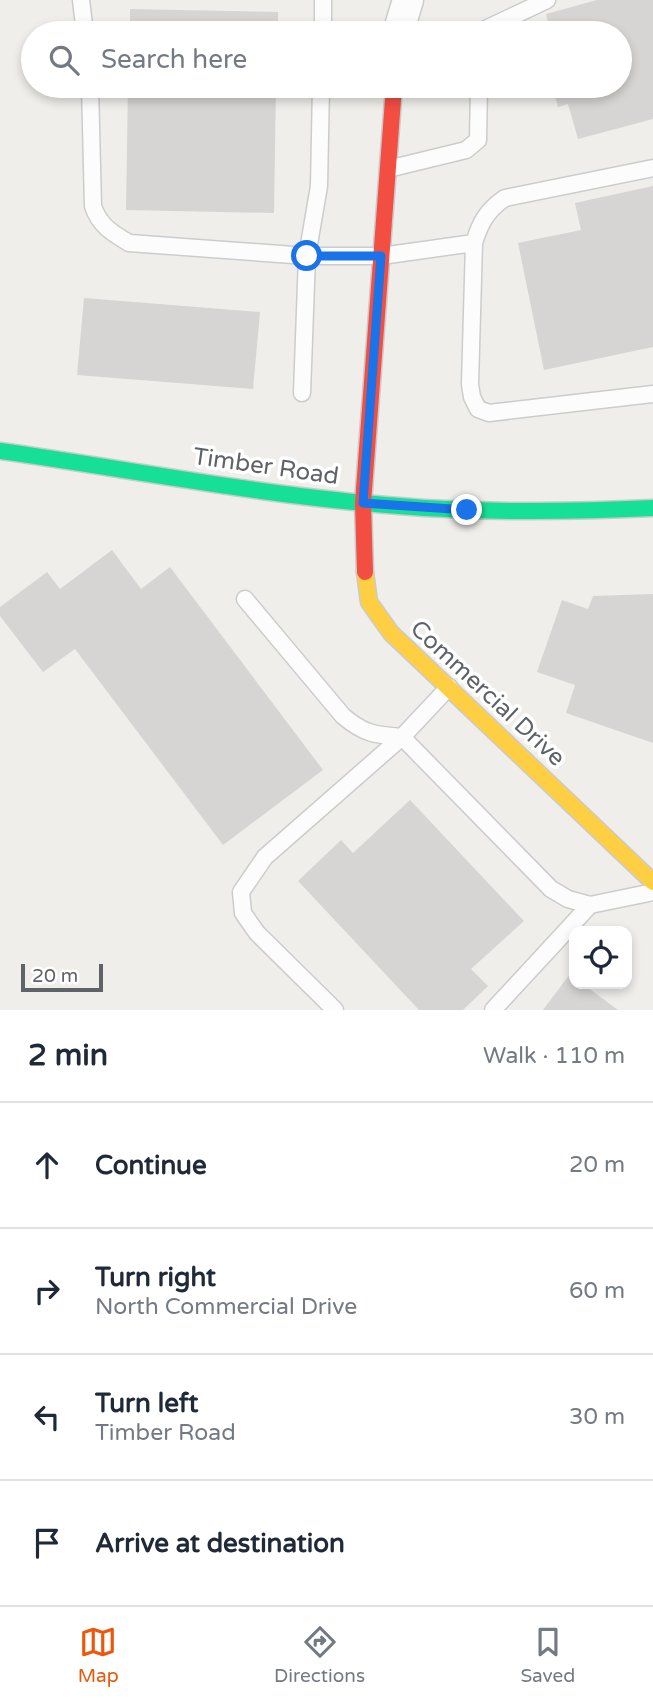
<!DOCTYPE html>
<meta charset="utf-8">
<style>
body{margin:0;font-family:"Varela Round",sans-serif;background:#f6f6f7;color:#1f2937}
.controls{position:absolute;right:21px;bottom:21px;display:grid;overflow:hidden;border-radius:14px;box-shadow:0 4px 10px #0003}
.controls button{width:63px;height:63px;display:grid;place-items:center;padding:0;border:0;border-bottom:2px solid #e0e1e3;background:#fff;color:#1f2937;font:35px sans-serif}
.scale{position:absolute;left:21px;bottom:18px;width:82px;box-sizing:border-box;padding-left:7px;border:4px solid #5f6368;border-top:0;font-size:19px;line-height:24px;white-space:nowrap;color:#5f6368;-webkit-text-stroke:5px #fff;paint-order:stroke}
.stop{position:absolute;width:21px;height:21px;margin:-16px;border:5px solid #1a73e8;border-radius:50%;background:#fff}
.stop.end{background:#1a73e8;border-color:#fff;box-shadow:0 2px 7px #0008}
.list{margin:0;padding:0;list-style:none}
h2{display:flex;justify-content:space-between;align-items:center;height:91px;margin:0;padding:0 28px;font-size:30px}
h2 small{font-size:23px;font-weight:400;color:#747a83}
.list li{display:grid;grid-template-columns:46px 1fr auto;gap:21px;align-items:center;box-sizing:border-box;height:126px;padding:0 28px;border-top:2px solid #e0e1e3}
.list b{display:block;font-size:26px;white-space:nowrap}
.list p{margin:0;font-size:23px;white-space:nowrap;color:#747a83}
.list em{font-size:23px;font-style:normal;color:#747a83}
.icon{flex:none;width:38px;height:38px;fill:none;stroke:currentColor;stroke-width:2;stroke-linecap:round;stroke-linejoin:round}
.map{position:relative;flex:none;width:653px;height:1010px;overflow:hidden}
.search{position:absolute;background:#fff;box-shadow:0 4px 10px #0003;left:21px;right:21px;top:21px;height:77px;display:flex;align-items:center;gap:18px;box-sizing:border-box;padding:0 24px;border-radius:38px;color:#747a83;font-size:26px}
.sheet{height:595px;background:#fff}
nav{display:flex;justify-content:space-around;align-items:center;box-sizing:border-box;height:98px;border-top:2px solid #e0e1e3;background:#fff;font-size:19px;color:#747a83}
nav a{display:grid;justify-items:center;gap:4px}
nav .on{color:#ea580c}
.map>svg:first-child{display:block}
.building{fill:#d6d5d3}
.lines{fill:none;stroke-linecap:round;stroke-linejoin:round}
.lane-casing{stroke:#cbcccc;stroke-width:19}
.street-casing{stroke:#cbcccc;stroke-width:33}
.fast-casing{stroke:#cacacb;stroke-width:19}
.slow-casing{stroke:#cacacb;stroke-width:19}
.jam-casing{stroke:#cacacb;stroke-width:19}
.lane{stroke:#fdfcfc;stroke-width:16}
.street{stroke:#fdfcfc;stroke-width:30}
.fast{stroke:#16e098;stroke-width:16}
.slow{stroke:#ffcf43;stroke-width:16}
.jam{stroke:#f24e42;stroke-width:16}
.route{stroke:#1a73e8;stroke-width:9}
.labels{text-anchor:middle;stroke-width:7;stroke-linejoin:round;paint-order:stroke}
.street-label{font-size:24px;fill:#5f6368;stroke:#fff}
</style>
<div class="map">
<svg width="653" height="1010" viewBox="0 0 653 1010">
<rect width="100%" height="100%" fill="#efeeea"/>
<path class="building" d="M597,0h56v119l-75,20 -10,-35 -10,3 -6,-21h68v-53h-69l-5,-19z
M130,9l148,3v21h-148z
M128,86h148l-2,127 -148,-3z
M653,186v161l-109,23 -26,-127 63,-13 -6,-27z
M84,298l176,14 -7,77 -176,-14z
M112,550l29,39 29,-22 153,203 -100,75 -148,-196 -32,23 -43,-56v-9l47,-35 13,17z
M653,594v149l-87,-30 9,-28 -38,-13 25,-72 26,9 5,-13z
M410,800l114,121 -53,48 17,17 -25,24h-44l-121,-129 43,-41 12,13z
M570,974l4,3v7h9l35,26h-75z"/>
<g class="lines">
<defs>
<path id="lane" d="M81,0l4,33
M399,29l38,4
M323,33v-33
M477,33l70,-33
M90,86l3,120c6,19 19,27 36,37l178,13 -5,137
M321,86l-2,100 -12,70h74l93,-13c6,-20 13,-33 31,-45l148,-30
M388,169l78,-19 12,-10 1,-54
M474,243l-4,141 2,13 6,12 11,4 164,-19
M245,599l98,117c21,18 32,19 59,21
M449,687l-47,50 149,152 17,10 22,6 63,-13
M335,1010l-78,-77 -14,-20 -2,-21 24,-35 137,-120
M493,1010l97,-105"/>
<path id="street" d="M398,33l10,-33"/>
<path id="fast" d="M0,451c133,19 265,45 399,55 84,7 169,6 254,2"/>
<path id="slow" d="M365,572l4,30 22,31 262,249"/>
<path id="jam" d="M365,572l-2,-69 31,-417"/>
</defs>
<use href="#lane" class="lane-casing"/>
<use href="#street" class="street-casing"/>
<use href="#fast" class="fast-casing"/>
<use href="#slow" class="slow-casing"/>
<use href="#jam" class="jam-casing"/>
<use href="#lane" class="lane"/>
<use href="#street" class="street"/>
<use href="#fast" class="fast"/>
<use href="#slow" class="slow"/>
<use href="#jam" class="jam"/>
</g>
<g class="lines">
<path class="route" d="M307,256h74l-18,247 104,7"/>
</g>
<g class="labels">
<g class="street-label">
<text transform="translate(266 466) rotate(8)" y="8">Timber Road</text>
<text transform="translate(488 693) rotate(43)" y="8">Commercial Drive</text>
</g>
</g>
</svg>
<div class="controls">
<button><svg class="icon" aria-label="locate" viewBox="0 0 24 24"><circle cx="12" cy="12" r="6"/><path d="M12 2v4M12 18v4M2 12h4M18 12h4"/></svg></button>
</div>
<div class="scale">20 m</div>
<div class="stop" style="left:307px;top:256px"></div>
<div class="stop end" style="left:467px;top:510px"></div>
<div class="search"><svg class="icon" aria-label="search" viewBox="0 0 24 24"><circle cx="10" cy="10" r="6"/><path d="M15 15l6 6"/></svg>Search here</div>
</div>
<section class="sheet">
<h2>2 min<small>Walk · 110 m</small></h2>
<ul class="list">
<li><svg class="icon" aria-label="ahead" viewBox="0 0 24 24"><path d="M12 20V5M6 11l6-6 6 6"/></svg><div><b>Continue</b></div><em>20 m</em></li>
<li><svg class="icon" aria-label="right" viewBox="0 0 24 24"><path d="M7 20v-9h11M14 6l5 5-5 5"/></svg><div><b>Turn right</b><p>North Commercial Drive</p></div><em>60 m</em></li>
<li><svg class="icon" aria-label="left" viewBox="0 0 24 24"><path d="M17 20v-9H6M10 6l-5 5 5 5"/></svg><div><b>Turn left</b><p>Timber Road</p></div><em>30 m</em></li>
<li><svg class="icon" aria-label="arrive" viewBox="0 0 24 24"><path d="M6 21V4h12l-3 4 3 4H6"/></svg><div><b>Arrive at destination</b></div></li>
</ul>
</section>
<nav>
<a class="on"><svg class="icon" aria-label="map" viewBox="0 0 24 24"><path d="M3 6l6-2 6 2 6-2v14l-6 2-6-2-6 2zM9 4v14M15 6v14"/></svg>Map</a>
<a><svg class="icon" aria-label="directions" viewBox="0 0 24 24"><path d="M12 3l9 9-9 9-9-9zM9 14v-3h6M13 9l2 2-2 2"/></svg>Directions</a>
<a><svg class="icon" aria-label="saved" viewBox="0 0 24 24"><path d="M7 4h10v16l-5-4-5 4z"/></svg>Saved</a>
</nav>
